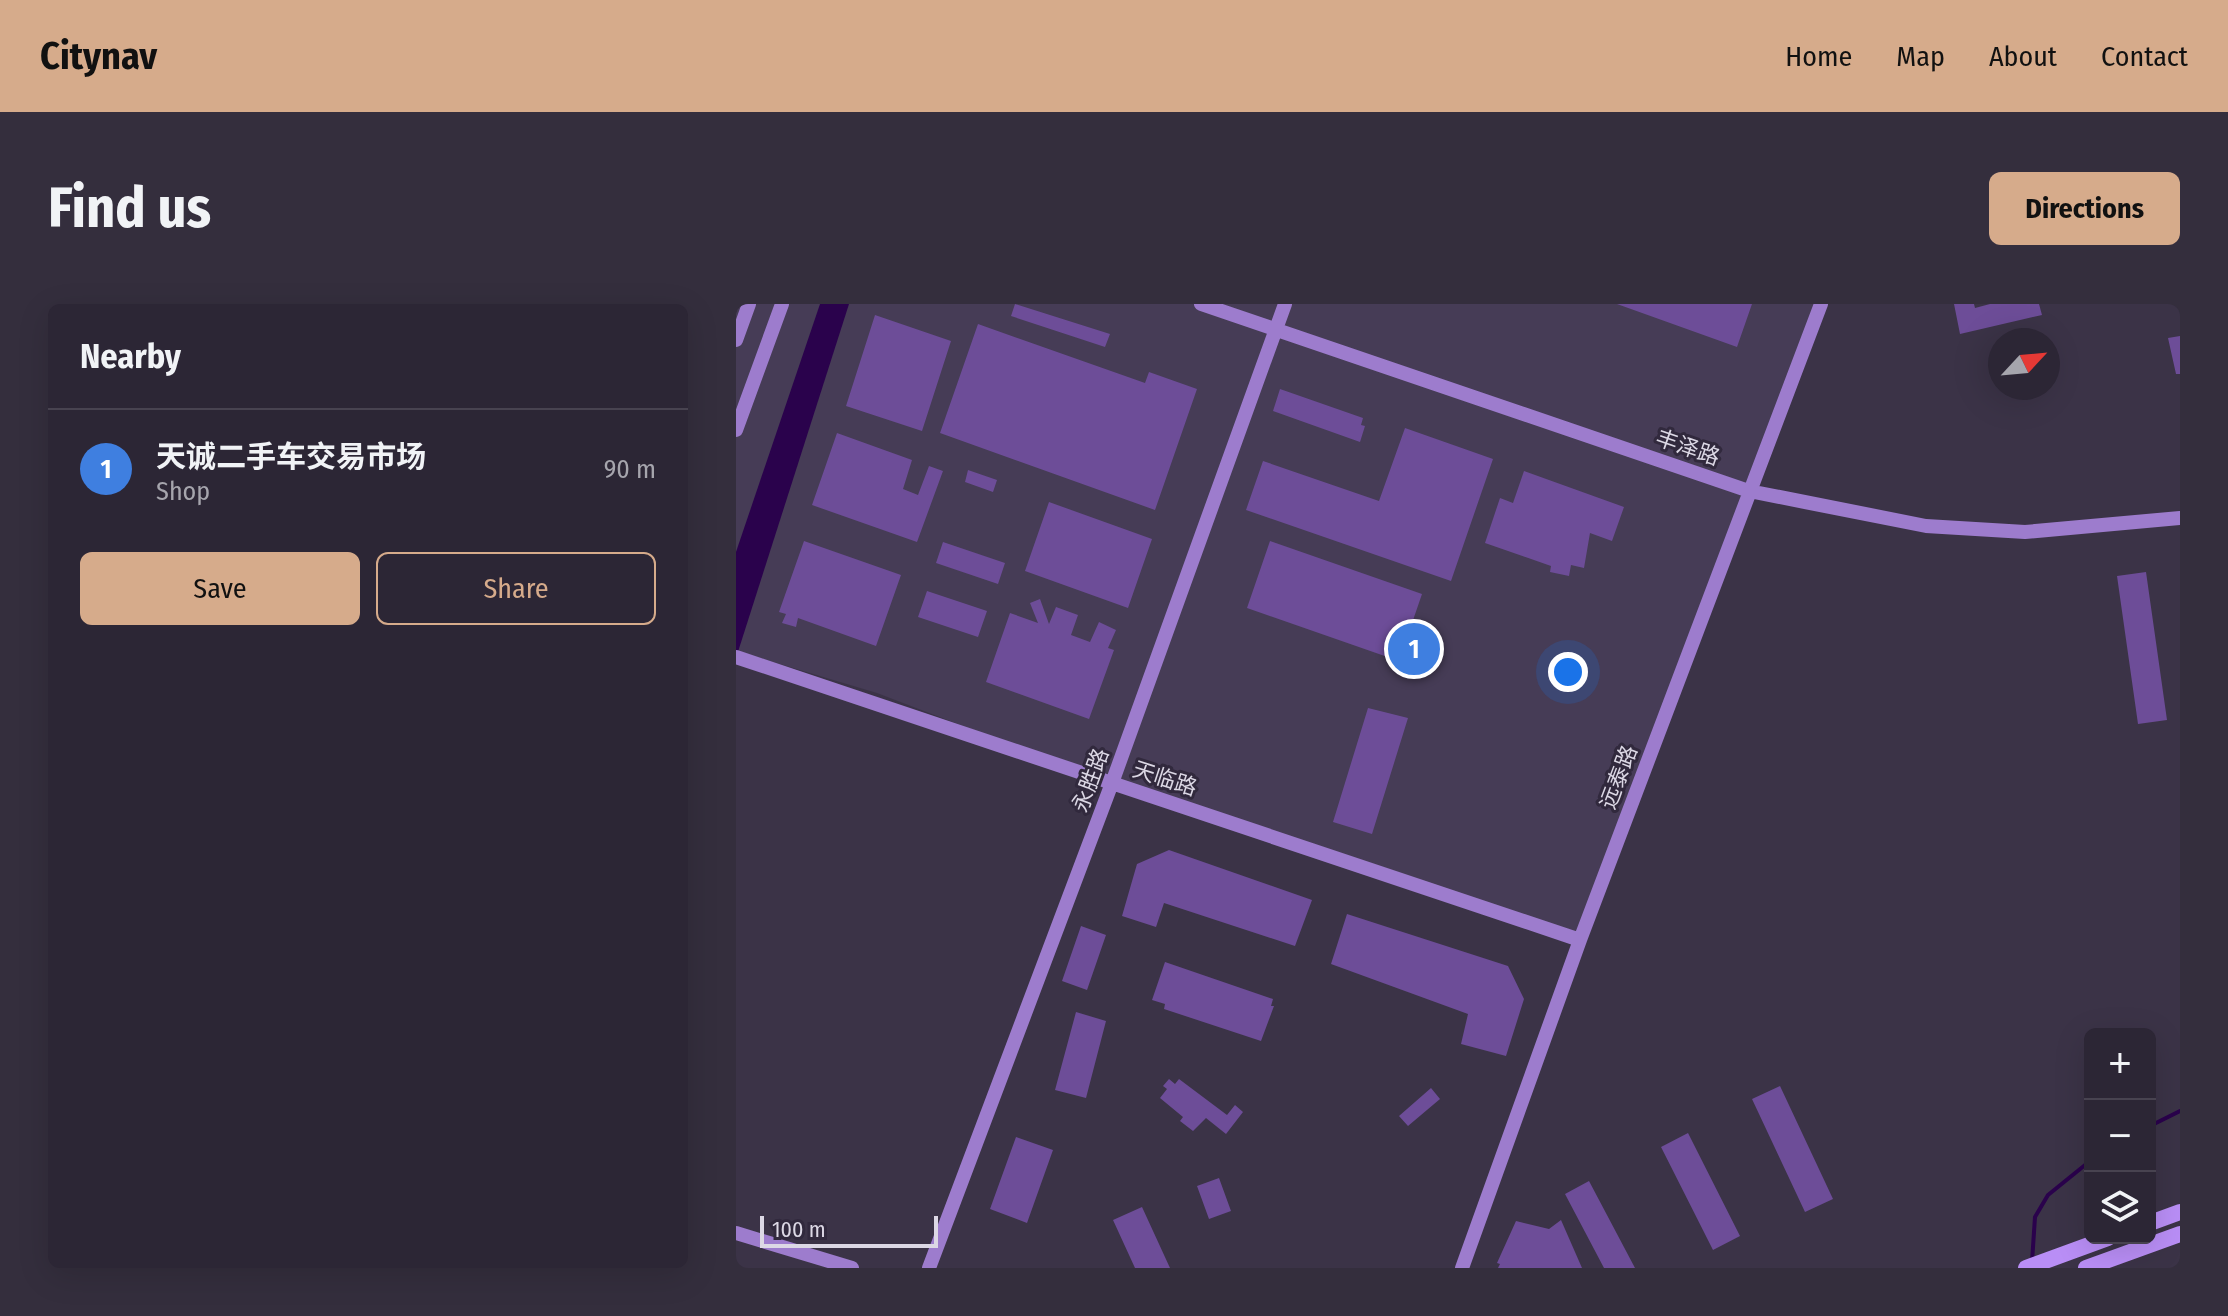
<!DOCTYPE html>
<meta charset="utf-8">
<style>
body{margin:0;font-family:"Fira Sans Condensed","Noto Sans SC",sans-serif;background:#342e3d;color:#f1f3f6}
.controls{position:absolute;right:24px;bottom:24px;display:grid;overflow:hidden;border-radius:12px;box-shadow:0 8px 32px #0002}
.controls button{width:72px;height:72px;display:grid;place-items:center;padding:0;border:0;border-bottom:2px solid #484350;background:#2c2635;color:#f1f3f6;font:40px sans-serif}
.compass{position:absolute;left:1252px;top:24px;width:72px;height:72px;border-radius:50%;background:#2c2635;box-shadow:0 8px 32px #0002;rotate:64deg}
.scale{position:absolute;left:24px;bottom:20px;width:178px;box-sizing:border-box;padding-left:8px;border:4px solid #dcd8e5;border-top:0;font-size:22px;line-height:28px;white-space:nowrap;color:#dcd8e5;-webkit-text-stroke:6px #31293d;paint-order:stroke}
.you{position:absolute;left:832px;top:368px;width:28px;height:28px;margin:-20px;border:6px solid #fff;border-radius:50%;background:#1a73e8;box-shadow:0 0 0 12px #1a73e833}
.badge{display:grid;place-items:center;width:52px;height:52px;border-radius:50%;background:#d6ab8b;color:#fff;font-size:26px;font-weight:700}
.pin{position:absolute;translate:-50% -50%;border:4px solid #fff;box-shadow:0 2px 8px #0006}
.list{margin:0;padding:0;list-style:none}
h2{display:flex;justify-content:space-between;align-items:center;height:104px;margin:0;padding:0 32px;font-size:34px}
h2 small{font-size:26px;font-weight:400;color:#a6a5ad}
.list li{display:grid;grid-template-columns:52px 1fr auto;gap:24px;align-items:center;box-sizing:border-box;height:120px;padding:0 32px;border-top:2px solid #484350}
.list b{display:block;font-size:30px;white-space:nowrap}
.list p{margin:0;font-size:26px;white-space:nowrap;color:#a6a5ad}
.list em{font-size:26px;font-style:normal;color:#a6a5ad}
.actions{display:flex;gap:16px;padding:24px 32px}
.actions a{flex:1;padding:18px 0;border:2px solid #d6ab8b;border-radius:12px;text-align:center;font-size:28px;color:#d6ab8b}
.actions .main{background:#d6ab8b;color:#111}
.icon{flex:none;width:44px;height:44px;fill:none;stroke:currentColor;stroke-width:2;stroke-linecap:round;stroke-linejoin:round}
.map{position:relative;flex:none;width:1444px;height:964px;overflow:hidden;border-radius:12px}
header{display:flex;align-items:center;gap:48px;box-sizing:border-box;height:112px;padding:0 40px;background:#d6ab8b;color:#111}
header strong{font-size:38px}
nav{display:flex;gap:44px;margin-inline-start:auto;font-size:28px}
.intro{display:flex;align-items:center;justify-content:space-between;box-sizing:border-box;height:192px;padding:0 48px}
h1{margin:0;font-size:56px}
.button{padding:20px 36px;border-radius:12px;background:#d6ab8b;color:#111;font-size:28px;font-weight:700}
main{display:flex;gap:48px;padding:0 48px}
aside{flex:1;background:#2c2635;border-radius:12px;box-shadow:0 8px 32px #0002}
.map>svg:first-child{display:block}
.built{fill:#463c56}
.water{fill:#2a024c}
.lines{fill:none;stroke-linecap:round;stroke-linejoin:round}
.stream{stroke:#2a024c;stroke-width:4}
.building{fill:#6d4d98}
.secondary{stroke:#9d7ccd;stroke-width:14}
.primary{stroke:#b98ef6;stroke-width:16}
.labels{text-anchor:middle;stroke-width:6;stroke-linejoin:round;paint-order:stroke}
.street-label{font-size:22px;fill:#dcd8e5;stroke:#31293d}
</style>
<header>
<strong>Citynav</strong>
<nav><a>Home</a><a>Map</a><a>About</a><a>Contact</a></nav>
</header>
<div class="intro"><h1>Find us</h1><a class="button">Directions</a></div>
<main>
<aside>
<h2>Nearby<small></small></h2>
<ul class="list">
<li><span class="badge" style="background:#3f7fe0">1</span><div><b>天诚二手车交易市场</b><p>Shop</p></div><em>90 m</em></li>
</ul>
<div class="actions"><a class="main">Save</a><a>Share</a></div>
</aside>
<div class="map">
<svg width="1444" height="964" viewBox="0 0 1444 964">
<rect width="100%" height="100%" fill="#3b3347"/>
<path class="built" d="M0,0h1085l-241,636 -468,-157 -235,-90 -141,-42z"/>
<path class="water" d="M84,0h29l-113,354v-106z"/>
<g class="lines">
<path class="stream" d="M1414,822l30,-15
M1296,958l3,-45 13,-22 42,-34"/>
</g>
<path class="building" d="M279,0l95,30 -5,13 -94,-31z
M881,0h135l-15,43z
M1218,0h20l1,4 15,-4h49l3,11 -82,19z
M139,11l76,26 -29,90 -76,-25z
M242,20l167,59 4,-11 48,17 -42,121 -215,-77z
M1444,32v38h-4l-8,-36z
M544,85l83,29 -2,7 4,1 -5,16 -87,-31z
M669,124l88,31 -42,122 -205,-71 17,-49 116,40z
M101,129l75,27 -9,29 15,6 11,-29 14,5 -26,71 -105,-37z
M232,166l29,10 -4,12 -28,-10z
M788,167l100,36 -12,34 -22,-8 -6,35 -13,-3 -2,11 -19,-4 1,-6 -66,-23 15,-45 13,5z
M313,198l103,37 -24,69 -103,-37z
M68,237l97,34 -25,71 -78,-28 -2,9 -14,-4 4,-9 -7,-2z
M534,237l152,53 -23,67 -152,-53z
M207,238l62,21 -7,21 -62,-21z
M1410,268l21,148 -29,4 -21,-148z
M191,287l60,20 -9,26 -60,-20z
M304,295l9,25 7,-17 22,8 -7,20 19,7 9,-20 17,8 -8,18 6,2 -25,69 -103,-37 24,-69 28,10 -8,-20z
M632,404l40,10 -36,116 -39,-12z
M433,546l143,50 -17,46 -131,-43 -8,24 -34,-11 15,-52z
M611,610l161,52 16,33 -18,57 -45,-12 7,-30 -137,-50z
M345,622l25,9 -19,55 -25,-9z
M429,658l108,37 -2,7h3l-13,35 -97,-32 1,-5 -13,-4z
M340,708l30,9 -20,77 -31,-8z
M433,775l6,5 4,-5 48,36 8,-10 8,7 -17,22 -20,-16 -13,13 -13,-10 3,-4 -23,-19 7,-9 -4,-3z
M1044,782l53,113 -28,13 -53,-113z
M695,784l9,11 -32,27 -9,-10z
M952,829l52,103 -27,14 -52,-103z
M280,833l37,13 -26,73 -37,-14z
M483,874l12,33 -22,8 -12,-33z
M853,877l46,87h-31l-39,-74z
M406,903l28,61h-35l-22,-48z
M825,916l21,48h-84l2,-4 -3,-1 19,-42 33,8z"/>
<g class="lines">
<path class="secondary" d="M465,0l548,187 177,35 99,6 155,-14
M0,36l13,-36
M0,126l46,-126
M0,353l844,283
M0,929l116,35
M193,964l183,-485 173,-479
M726,964l118,-328 241,-636"/>
<path class="primary" d="M1414,919l30,-11
M1290,964l82,-30
M1350,964l94,-34"/>
</g>
<g class="labels">
<g class="street-label">
<text transform="translate(952 143) rotate(19)" y="8">丰泽路</text>
<text transform="translate(882 473) rotate(-69)" y="8">远泰路</text>
<text transform="translate(429 474) rotate(18)" y="8">天临路</text>
<text transform="translate(354 476) rotate(-70)" y="8">永胜路</text>
</g>
</g>
</svg>
<div class="controls">
<button>+</button>
<button>−</button>
<button><svg class="icon" aria-label="layers" viewBox="0 0 24 24"><path d="M12 4l9 5-9 5-9-5zM3 14l9 5 9-5"/></svg></button>
</div>
<svg class="compass" viewBox="-18 -18 36 36"><path d="M0-13l5 13h-10z" fill="#e53935"/><path d="M0 13l5-13h-10z" fill="#a6a5ad"/></svg>
<div class="scale">100 m</div>
<div class="you"></div>
<div class="pin badge" style="left:678px;top:345px;background:#3f7fe0">1</div>
</div>
</main>
